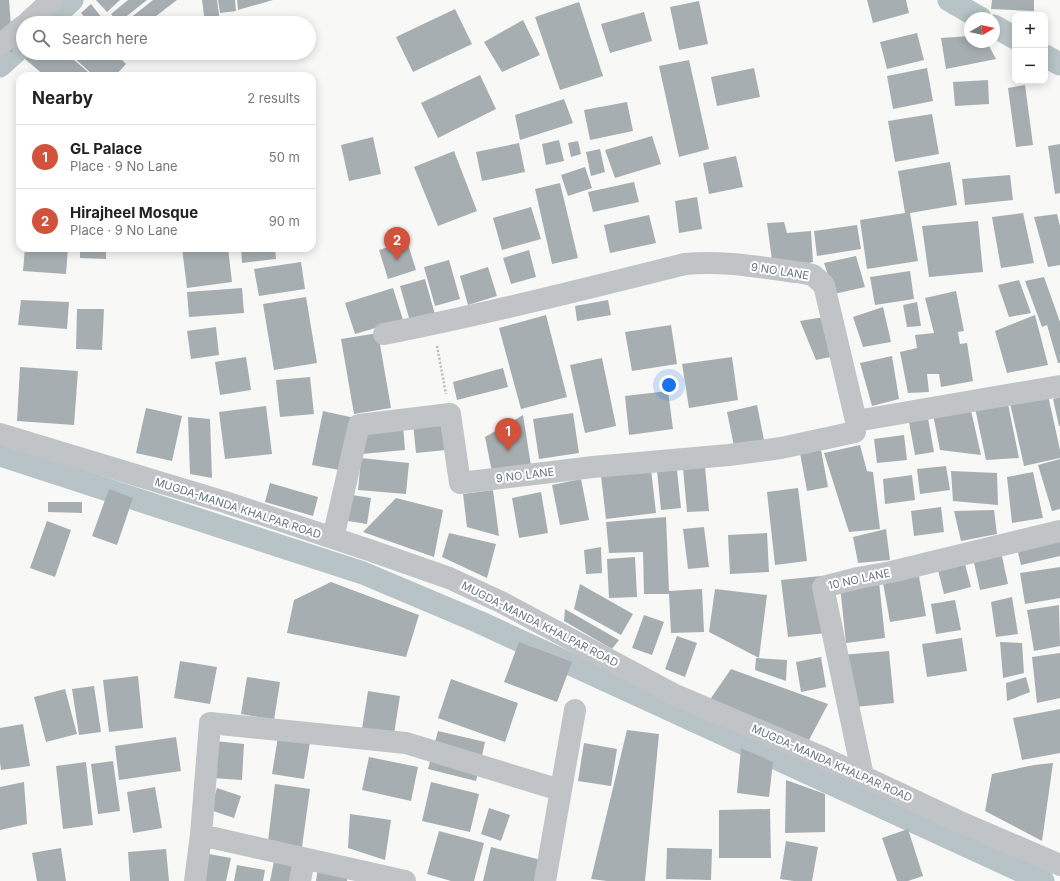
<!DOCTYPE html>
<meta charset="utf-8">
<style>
body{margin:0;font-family:Inter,sans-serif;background:#f6f6f6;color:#222}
.controls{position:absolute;right:12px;top:12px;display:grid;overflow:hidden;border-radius:8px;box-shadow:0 2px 10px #0003}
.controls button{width:36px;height:36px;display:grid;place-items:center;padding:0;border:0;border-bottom:1px solid #e0e0e0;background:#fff;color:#222;font:20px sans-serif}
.compass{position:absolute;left:964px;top:12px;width:36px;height:36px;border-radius:50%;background:#fff;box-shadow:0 2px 10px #0003;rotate:81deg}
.you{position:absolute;left:669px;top:385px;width:14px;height:14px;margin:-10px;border:3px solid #fff;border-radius:50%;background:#1a73e8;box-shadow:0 0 0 6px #1a73e833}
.badge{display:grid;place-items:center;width:26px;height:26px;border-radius:50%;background:#d2523c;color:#fff;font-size:13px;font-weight:700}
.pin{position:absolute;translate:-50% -33px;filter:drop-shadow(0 1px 2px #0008)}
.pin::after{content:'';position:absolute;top:21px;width:14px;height:12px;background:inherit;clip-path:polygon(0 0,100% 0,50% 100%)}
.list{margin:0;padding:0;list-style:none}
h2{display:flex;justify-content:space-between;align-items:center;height:52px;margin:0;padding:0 16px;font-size:17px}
h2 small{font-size:13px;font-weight:400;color:#767676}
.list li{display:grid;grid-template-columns:26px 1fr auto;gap:12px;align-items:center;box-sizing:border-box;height:64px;padding:0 16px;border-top:1px solid #e0e0e0}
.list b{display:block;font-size:15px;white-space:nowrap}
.list p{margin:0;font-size:13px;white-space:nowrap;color:#767676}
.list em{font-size:13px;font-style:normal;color:#767676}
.icon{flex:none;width:22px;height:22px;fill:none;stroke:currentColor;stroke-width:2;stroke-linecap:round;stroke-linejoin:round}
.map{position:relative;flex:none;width:1060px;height:881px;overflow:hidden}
.search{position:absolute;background:#fff;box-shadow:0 2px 10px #0003;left:16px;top:16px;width:300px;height:44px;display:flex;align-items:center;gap:10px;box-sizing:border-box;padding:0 14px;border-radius:22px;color:#767676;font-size:15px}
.panel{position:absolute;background:#fff;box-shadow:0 2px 10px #0003;left:16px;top:72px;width:300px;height:180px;border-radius:12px}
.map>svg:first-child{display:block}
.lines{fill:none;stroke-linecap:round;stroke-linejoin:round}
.canal{stroke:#b7c3c6;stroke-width:23}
.building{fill:#a6aeb2}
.path{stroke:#babdbf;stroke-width:2.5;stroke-dasharray:2 2;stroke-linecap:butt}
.minor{stroke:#c0c4c7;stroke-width:22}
.labels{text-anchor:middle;stroke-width:4;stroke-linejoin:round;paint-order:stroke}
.street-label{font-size:11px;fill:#66767e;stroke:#fff}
</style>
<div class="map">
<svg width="1060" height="881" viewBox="0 0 1060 881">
<rect width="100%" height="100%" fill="#f8f8f6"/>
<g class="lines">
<path class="canal" d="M949,0l31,18
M47,23l25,-23
M994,26l21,12
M1045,56l15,8
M0,66l23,-21
M0,455l363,118 116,49 564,259"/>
</g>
<path class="building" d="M0,0h9l4,52h-13z
M96,0h24l-13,12z
M128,0h19l-29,23 -7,-9z
M153,0h24l-30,23h-23z
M202,0h15l3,22 -15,1z
M218,0h17l1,11 -16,2z
M237,0h36l-35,10z
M867,0h39l3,13 -36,10z
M992,0h42v11l-43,-2z
M699,1l9,43 -29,6 -9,-43z
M579,2l24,74 -43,14 -25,-73z
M91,4l11,14 -5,5h-7l-9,-10z
M455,9l17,35 -59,28 -17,-35z
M644,12l8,29 -42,12 -9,-29z
M74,16l8,7h-14z
M523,20l17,35 -38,17 -18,-30z
M917,33l7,27 -37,9 -7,-27z
M970,36v6h17l9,17 -50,10 -5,-31z
M30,53h36l22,19 -4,4h-39l-20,-17z
M69,53h46l11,11 -11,12h-21z
M689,60l20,89 -30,8 -20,-91z
M754,68l6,29 -43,9 -6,-29z
M927,68l6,33 -40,8 -6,-33z
M480,75l16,34 -58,29 -17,-35z
M988,80l1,24 -34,2 -2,-24z
M1025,85l8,60 -17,2 -8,-59z
M564,99l9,24 -53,17 -5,-25z
M627,102l6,29 -43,9 -6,-30z
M932,114l7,40 -44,8 -7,-41z
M652,136l9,28 -46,14 -10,-28z
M373,137l8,37 -32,7 -8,-36z
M559,140l5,21 -18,4 -4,-21z
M578,141l3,13 -10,3 -3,-14z
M519,143l6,29 -43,9 -6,-29z
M1060,144v49l-5,1 -7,-48z
M600,149l5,23 -14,4 -5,-24z
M454,151l23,60 -39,15 -24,-59z
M736,156l7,31 -34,7 -6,-31z
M950,162l7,43 -47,8 8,48 -51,8 -7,-49 45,-7 -7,-42z
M585,167l7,21 -24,8 -7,-21z
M1010,175l3,25 -48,5 -3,-26z
M634,182l5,20 -46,10 -5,-20z
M560,183l18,75 -26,6 -17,-75z
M697,197l5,32 -23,4 -4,-32z
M531,207l10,32 -39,11 -9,-32z
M1023,213l11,50 -33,5 -9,-51z
M1057,214l3,12v39l-12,2 -14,-50z
M649,215l7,28 -46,10 -6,-28z
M978,221l5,51 -54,5 -7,-51z
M784,222l3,11 24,-2 2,31 -4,1 -37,-3 -5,-37z
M857,225l4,24 -44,7 -3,-25z
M407,241l9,29 -28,9 -9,-29z
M25,248h43l-2,26 -43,-3z
M80,248h26v11l-26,-1z
M182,248h46l4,34 -45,6z
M241,248h34l1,11 -34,4z
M529,250l7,27 -25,7 -8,-26z
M856,256l9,31 -31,7 -10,-31z
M449,260l11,39 -25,7 -11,-39z
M301,262l4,27 -46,7 -5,-27z
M488,267l9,29 -29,9 -8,-29z
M910,271l4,28 -39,6 -5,-28z
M1044,277l16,45v41h-2l-11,-38 -5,2 -17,-46z
M425,279l11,39 -25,7 -11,-39z
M1019,280l12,33 -22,4 -11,-32z
M242,288l2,25 -55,4 -2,-25z
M393,288l10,32 -48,14 -10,-31z
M956,291l8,40 -6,1 2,12 7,-1 6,38 -32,6 -2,-13h-12l2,18 -21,1 -8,-41 17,-4 -2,-13 19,-2 -9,-35z
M306,297l11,66 -43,7 -11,-66z
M21,300l48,2 -2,27 -49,-4z
M608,300l3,15 -34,6 -2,-15z
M917,302l4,24 -14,1 -4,-22z
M883,307l8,35 -28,5 -10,-30z
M77,309h27l-2,41 -26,-1z
M546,315l21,82 -46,12 -22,-81z
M1035,315l13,50 -41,8 -12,-42z
M824,317l16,38 -24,5 -16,-39z
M671,325l6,39 -45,7 -7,-39z
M216,327l3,28 -28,4 -4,-28z
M378,333l13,75 -37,6 -13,-75z
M892,356l7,43 -27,7 -12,-43z
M246,357l5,33 -31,5 -5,-33z
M732,357l6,43 -49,8 -7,-44z
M602,358l14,68 -31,7 -15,-68z
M20,367l58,4 -4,54 -57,-4z
M503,368l5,19 -51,13 -4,-18z
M310,377l4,37 -34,3 -4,-37z
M668,391l5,38 -44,6 -4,-39z
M1048,395l12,55v8l-36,8 -14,-63z
M968,397l13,58 -41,-5 -9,-46z
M1060,397v29h-1l-6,-27z
M1008,404l11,54 -33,2 -11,-52z
M757,405l8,40 -30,6 -8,-39z
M266,406l6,48 -47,5 -6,-47z
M926,407l8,45 -19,3 -8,-44z
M146,408l36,8 -10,45 -36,-8z
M323,411l32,7 -10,53 -33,-6z
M573,413l6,40 -40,6 -6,-40z
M523,415l8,51 -39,6 -7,-35z
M188,417l22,2 2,59 -22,-4z
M443,420l3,30 -30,3 -3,-30z
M403,424l2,26 -43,4 -2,-26z
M904,435l3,25 -30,3 -3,-24z
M860,445l7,26 6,1 7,57 -31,3 -25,-79z
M821,450l7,37 -21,4 -7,-38z
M361,458l48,5 -3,31 -48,-4z
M1060,459v50l-8,2 -14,-46z
M705,466l4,45 -22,1 -4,-44z
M946,466l4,24 -30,4 -3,-25z
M651,469l5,44 -50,6 -5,-43z
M677,470l4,38 -20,2 -4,-39z
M951,471l46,2 1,32 -45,-4z
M1033,472l10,46 -31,5 -5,-46z
M912,475l3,25 -30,4 -2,-25z
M581,479l8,41 -29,5 -8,-40z
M270,483l48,14 -5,19 -48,-14z
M798,488l9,73 -32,4 -8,-73z
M109,489l24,9 -16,47 -25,-9z
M493,490l6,46 -32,-9 -4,-33z
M541,492l7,41 -29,5 -7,-40z
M346,494l25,4 -4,26 -25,-4z
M396,498l47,12 -9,47 -71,-25z
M48,502h34v11l-34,-1z
M941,507l3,25 -30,4 -3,-25z
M994,510l3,24 -36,7 -7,-30z
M666,517l3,74 33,-2 2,43 -33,1 -2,-39h-25l-1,-42 -34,1 -3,-31z
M47,521l24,9 -16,47 -25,-9z
M1060,526v30l-39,9 -7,-29z
M704,527l5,40 -21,2 -5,-40z
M886,529l4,31 -32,3 -5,-26z
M449,533l47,11 -9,34 -45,-21z
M767,533l2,39 -39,2 -2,-39z
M601,547l1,26 -16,1 -2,-24z
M1001,552l7,32 -28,6 -7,-32z
M635,557l2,40 -28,1 -2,-39z
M965,564l6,23 -27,7 -6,-24z
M1060,567v31l-35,6 -5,-31z
M918,571l8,45 -36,6 -8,-45z
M821,576l6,57 -39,4 -7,-57z
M331,582l88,33 -13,42 -119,-24 7,-33z
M879,582l6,56 -39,5 -6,-57z
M580,584l53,30 -12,21 -47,-26z
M715,589l52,6 -8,63 -50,-26z
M1012,597l6,37 -22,3 -5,-35z
M955,600l6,30 -25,4 -5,-30z
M1059,605l1,41 -26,5 -7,-41z
M565,609l54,31 -7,9 -48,-28z
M644,615l20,7 -12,33 -20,-7z
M677,636l20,7 -12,34 -20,-8z
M962,638l5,33 -40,6 -5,-33z
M519,642l53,20 -15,40 -53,-20z
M1000,642l22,1 2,30 -21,5z
M889,651l5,52 -48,5 -5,-53z
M1060,653v45l-23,5 -5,-46z
M821,657l5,30 -25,5 -5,-30z
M756,658l31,2 -1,21 -31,-11z
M180,661l37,6 -7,37 -36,-6z
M731,669l97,35 -20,38 -99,-41z
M138,676l5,52 -34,4 -6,-52z
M247,677l33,5 -6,38 -33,-6z
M1026,677l4,15 -23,9 -1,-18z
M451,679l67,24 -13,39 -67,-24z
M94,686l7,46 -22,3 -7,-46z
M65,689l12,45 -31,8 -12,-45z
M368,691l32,5 -6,38 -32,-5z
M1060,709v44l-38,7 -9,-42z
M23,724l7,42 -29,4 -1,-8v-34z
M627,730l32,4 -14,147h-38l-16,-2z
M438,731l47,11 -9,39 -48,-12z
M176,737l5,34 -62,9 -4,-34z
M278,737l32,5 -6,37 -32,-5z
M215,741l29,3 -2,36 -30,-2z
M584,743l33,6 -6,37 -33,-5z
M741,748l32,14 -4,35 -32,-4z
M369,757l49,10 -7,34 -49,-11z
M113,761l7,50 -22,3 -7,-50z
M86,762l7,63 -30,4 -7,-63z
M1053,763l-11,78 -57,-30 7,-37 42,-9z
M786,780l39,14v38l-40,1z
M24,782l3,42 -27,6v-43z
M431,782l48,12 -9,38 -48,-11z
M275,784l35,5 -8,58 -34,-6z
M155,787l7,41 -29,5 -6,-41z
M217,788l24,8 -7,22 -24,-8z
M489,808l21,7 -9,26 -20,-7z
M770,809l1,49h-52v-48z
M350,814l41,6 -6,40 -37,-12z
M908,829l15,47 -15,5h-11l-15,-43z
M439,831l45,12 -10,38h-23l-24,-7z
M786,841l32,6 -6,34h-18l-14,-2z
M491,847l54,14 -5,20h-57z
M61,848l5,33h-29l-5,-28z
M667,848l45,1 -1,31 -45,-1z
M166,849l3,32h-39l-2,-29z
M203,853l28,5 -5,23h-29z
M274,861l33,7 -2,13h-35z
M237,865l28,5 -2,11h-29z
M318,867l30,5 -1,9h-31z"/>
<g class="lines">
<path class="path" d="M437,346l9,48"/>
<path class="minor" d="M27,23l25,-23
M0,45l23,-19
M384,334c101,-20 201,-45 301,-70 39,-4 79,4 118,9l10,2 11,10 32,136 204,-35
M0,434l225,68 144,48 80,28 52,24 174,93 149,63 134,63 102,44
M333,538l26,-113 91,-11 10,69 133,-16 136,-12 52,-7 74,-16 1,-11
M863,776l-40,-189 35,-9 33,-6 169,-41
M201,835l204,46
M195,881l6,-46 9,-112 196,20 154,47
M300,881l4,-22
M545,881l30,-171"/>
</g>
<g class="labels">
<g class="street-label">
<text transform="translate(780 271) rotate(9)" y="4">9 NO LANE</text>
<text transform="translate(525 475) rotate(-7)" y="4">9 NO LANE</text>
<text transform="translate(238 508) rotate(18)" y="4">MUGDA-MANDA KHALPAR ROAD</text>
<text transform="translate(859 579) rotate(-12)" y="4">10 NO LANE</text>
<text transform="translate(540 624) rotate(27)" y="4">MUGDA-MANDA KHALPAR ROAD</text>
<text transform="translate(832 763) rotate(24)" y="4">MUGDA-MANDA KHALPAR ROAD</text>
</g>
</g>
</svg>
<div class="controls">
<button>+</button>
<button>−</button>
</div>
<svg class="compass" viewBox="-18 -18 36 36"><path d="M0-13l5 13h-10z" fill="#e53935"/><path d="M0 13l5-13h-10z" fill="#767676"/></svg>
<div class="you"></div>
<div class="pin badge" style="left:508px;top:451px">1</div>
<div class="pin badge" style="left:397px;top:260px">2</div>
<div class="search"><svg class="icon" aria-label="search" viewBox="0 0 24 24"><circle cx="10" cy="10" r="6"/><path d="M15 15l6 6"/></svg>Search here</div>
<section class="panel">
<h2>Nearby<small>2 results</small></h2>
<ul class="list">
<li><span class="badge">1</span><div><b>GL Palace</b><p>Place · 9 No Lane</p></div><em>50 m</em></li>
<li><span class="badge">2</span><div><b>Hirajheel Mosque</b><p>Place · 9 No Lane</p></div><em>90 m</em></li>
</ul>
</section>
</div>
